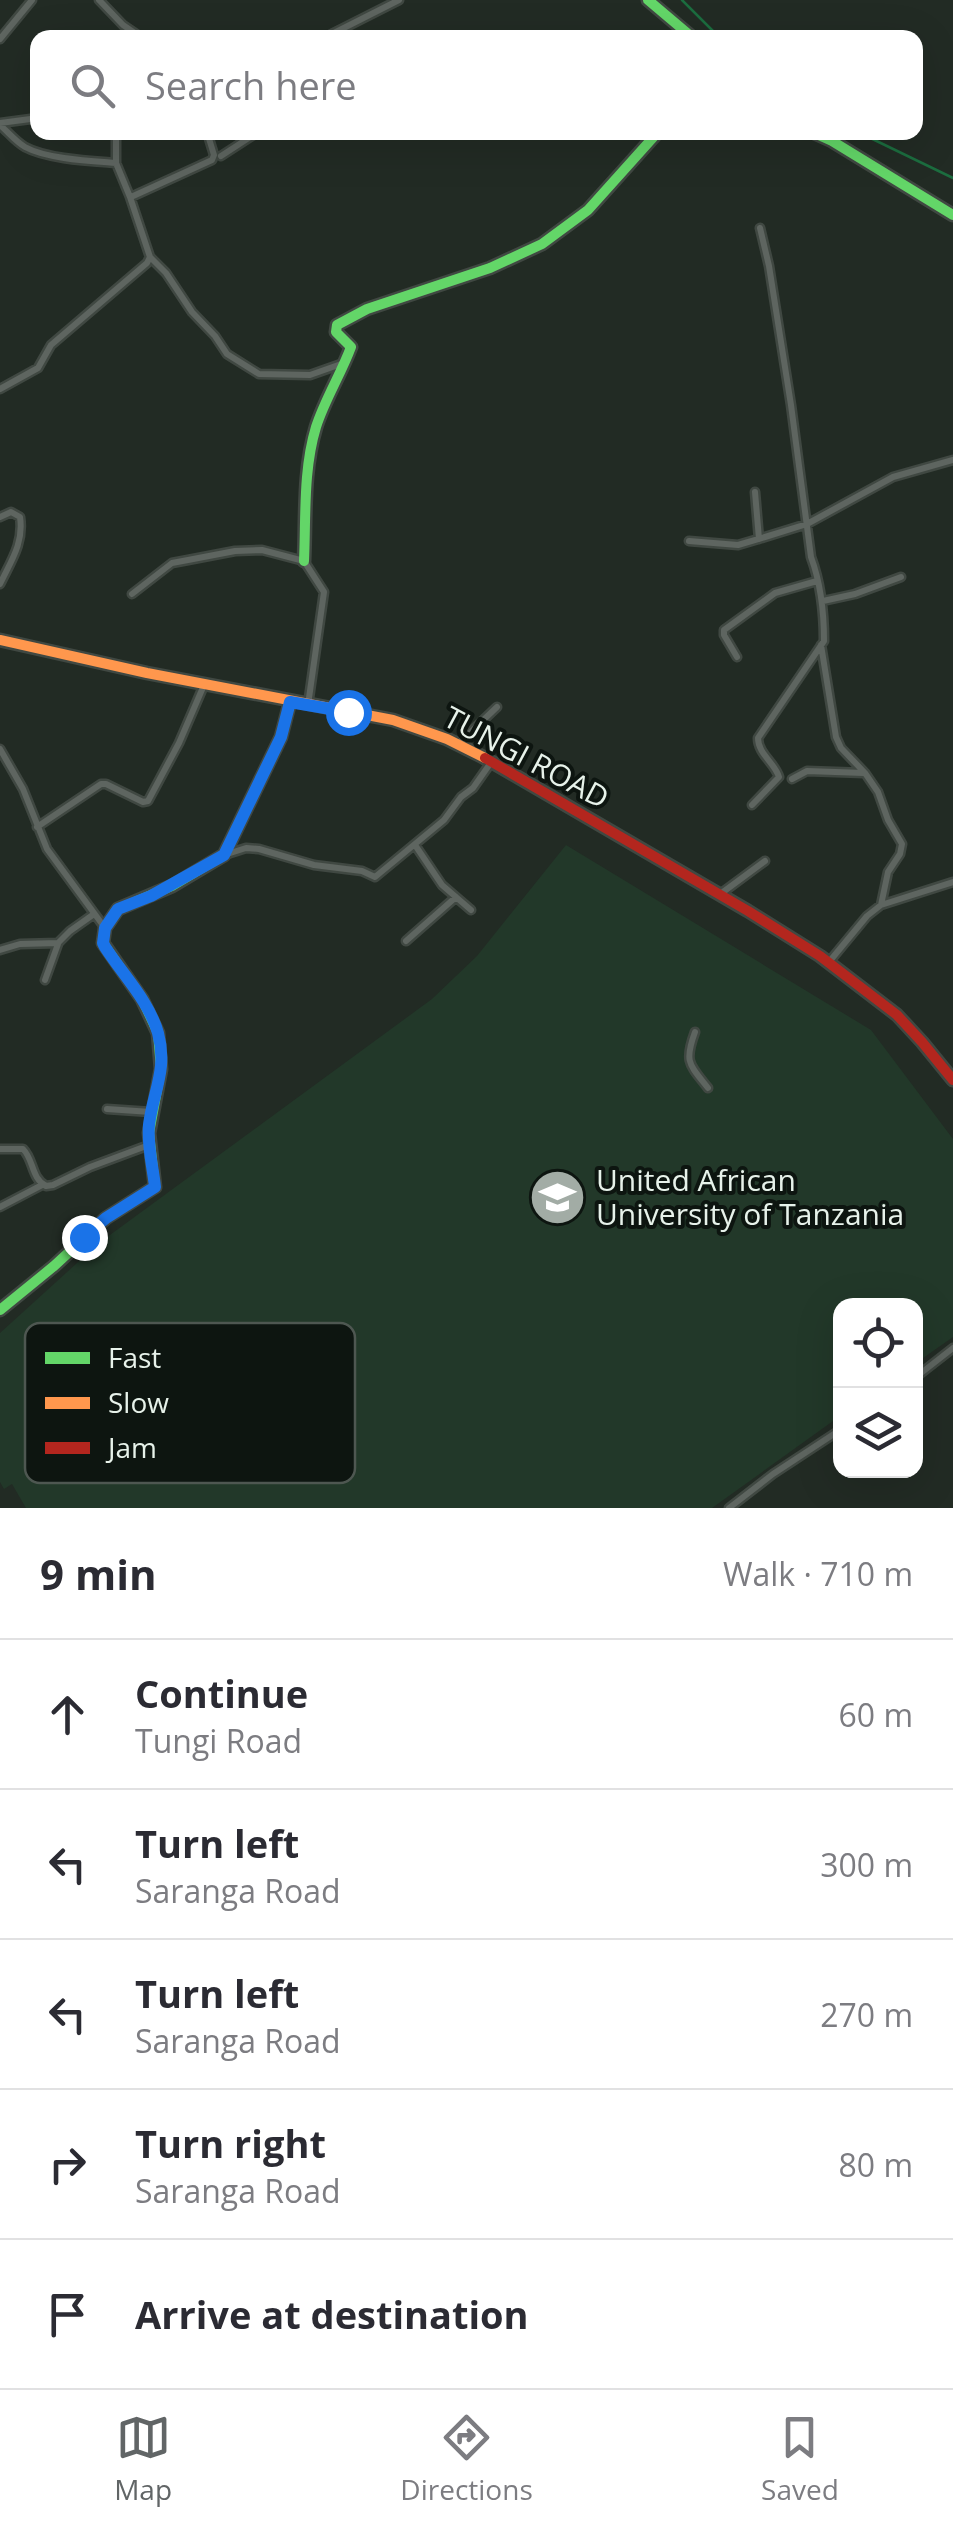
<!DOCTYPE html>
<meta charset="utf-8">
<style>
body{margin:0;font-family:"Open Sans",sans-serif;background:#f2f2f3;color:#2b2b33}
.controls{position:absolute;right:30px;bottom:30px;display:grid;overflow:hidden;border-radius:20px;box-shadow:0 10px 40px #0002}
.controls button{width:90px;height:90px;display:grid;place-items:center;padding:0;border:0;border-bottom:2px solid #e1e1e2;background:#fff;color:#2b2b33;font:50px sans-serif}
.stop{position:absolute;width:30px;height:30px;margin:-22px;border:8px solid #1a73e8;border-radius:50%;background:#fff}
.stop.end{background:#1a73e8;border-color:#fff;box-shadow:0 2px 10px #0008}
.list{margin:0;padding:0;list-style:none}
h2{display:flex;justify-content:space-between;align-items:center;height:130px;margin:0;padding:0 40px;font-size:42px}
h2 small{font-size:32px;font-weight:400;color:#7c7c81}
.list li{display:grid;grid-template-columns:65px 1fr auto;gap:30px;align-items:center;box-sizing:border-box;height:150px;padding:0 40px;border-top:2px solid #e1e1e2}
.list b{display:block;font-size:38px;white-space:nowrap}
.list p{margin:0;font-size:32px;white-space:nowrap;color:#7c7c81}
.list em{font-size:32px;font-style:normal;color:#7c7c81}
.icon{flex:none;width:55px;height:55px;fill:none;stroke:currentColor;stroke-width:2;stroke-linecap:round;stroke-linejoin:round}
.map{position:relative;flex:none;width:953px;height:1508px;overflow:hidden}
.search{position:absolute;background:#fff;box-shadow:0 10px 40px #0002;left:30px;right:30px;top:30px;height:110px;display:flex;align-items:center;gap:25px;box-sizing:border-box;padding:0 35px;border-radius:20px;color:#7c7c81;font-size:38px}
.sheet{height:880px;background:#fff}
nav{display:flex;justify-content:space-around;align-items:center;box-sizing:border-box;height:140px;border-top:2px solid #e1e1e2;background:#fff;font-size:28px;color:#7c7c81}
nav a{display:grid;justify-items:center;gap:5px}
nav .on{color:#616566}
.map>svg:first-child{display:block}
.built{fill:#223829}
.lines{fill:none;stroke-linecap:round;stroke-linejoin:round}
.stream{stroke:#1c6d3f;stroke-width:2.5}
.street-casing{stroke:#404842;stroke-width:11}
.fast-casing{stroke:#404842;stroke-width:15}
.slow-casing{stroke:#404842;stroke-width:15}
.jam-casing{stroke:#404842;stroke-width:15}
.street{stroke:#5e6560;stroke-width:6}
.fast{stroke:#63d668;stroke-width:10}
.slow{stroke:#ff974d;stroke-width:10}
.jam{stroke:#b3261e;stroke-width:10}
.route{stroke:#1a73e8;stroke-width:12}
.labels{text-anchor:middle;stroke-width:8;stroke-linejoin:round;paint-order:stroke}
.street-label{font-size:30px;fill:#e7f2ea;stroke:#0d1510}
.poi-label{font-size:30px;fill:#e7f2ea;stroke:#0d1510;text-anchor:start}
.key{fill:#0d1510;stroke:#4e5751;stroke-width:2.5}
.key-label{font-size:28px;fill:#e7f2ea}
</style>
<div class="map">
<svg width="953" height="1508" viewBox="0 0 953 1508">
<rect width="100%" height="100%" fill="#222b24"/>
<path class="built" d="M566,845l305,185 82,109v198l-37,26v-57h-76v110l-128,92h-686l-14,-24 -8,5 -4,-7v-149l99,-90 333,-244 45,-43z"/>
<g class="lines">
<path class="stream" d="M682,0l38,38
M858,132l95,46"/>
<defs>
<path id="street" d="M99,0l24,25 19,13
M324,38l75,-38
M0,39l32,-39
M0,123l38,-5
M0,125c8,7 16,17 25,22 22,12 66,14 91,16l14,34 20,60 -3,6 -96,82 -13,23 -38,21
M221,156l37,-24
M116,163v-31
M131,197l81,-37 2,-5 -7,-23
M150,257l16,16 26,39 23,24 12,18 32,20 51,1 34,-12
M755,492l4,47
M0,517l11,-5 9,5c4,26 -9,44 -20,67
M689,541l49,4 27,-8 42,-13 86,-47 60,-17
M132,594l40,-31 16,-3 47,-9 27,-1 42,11 20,31 -16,113
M823,601l32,-7 46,-17
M821,645l15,92 5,11 24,25 13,19 10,28 14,24 -2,10 -12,18 -7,33
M737,657l-13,-22v-5l51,-37 42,-12
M458,744l39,-37
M0,749l23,40 24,60 58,79
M792,779l15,-8 57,2
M752,805l27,-28c-4,-14 -21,-23 -21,-39l66,-97c0,-29 -3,-57 -13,-84l-20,-152 -22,-139 -9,-38
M37,827l64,-43h5l37,18 5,-1 31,-58 25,-58
M415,845l27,40 29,25
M224,855l22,-7 13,1 55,16 48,6 13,6 69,-57 17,-23 12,-9 19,-27
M719,895l46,-34
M406,941l50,-44
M0,950l20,-6 38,-1 12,-12 24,-17
M829,962l38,-46 14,-11 72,-23
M45,980l13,-36
M695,1032c-11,30 -6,32 13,56
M107,1109l44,3
M0,1149h23c11,11 8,29 23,37l7,-1 37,-18 59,-22
M0,1207l42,-22
M916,1377l37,-29
M729,1508l44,-34 67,-44"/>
<path id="fast" d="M648,0l45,38
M812,132l20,9 121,74
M304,561c2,-44 -1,-91 12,-134 9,-28 25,-53 35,-80l-15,-15 1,-7 30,-16 123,-41 52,-24 46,-34 70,-78
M0,1310l54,-44 52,-48 49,-31 -6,-54 12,-64 -3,-36 -16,-34 -39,-56 2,-15 13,-19 54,-23 52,-31 57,-118 9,-35"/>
<path id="slow" d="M0,640l147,33 246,47 54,19 38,19"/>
<path id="jam" d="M485,758l263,153 72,45 77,59 25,27 31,38"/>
</defs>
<use href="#street" class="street-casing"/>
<use href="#fast" class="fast-casing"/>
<use href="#slow" class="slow-casing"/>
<use href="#jam" class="jam-casing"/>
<use href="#street" class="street"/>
<use href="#fast" class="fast"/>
<use href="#slow" class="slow"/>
<use href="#jam" class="jam"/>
</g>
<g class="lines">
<path class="route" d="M84,1237l22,-19 49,-31c-2,-20 -8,-41 -6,-62 4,-33 19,-56 9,-92 -9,-32 -35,-58 -53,-86l-2,-4 2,-15 13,-19 33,-13 73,-41 57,-118 9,-35 58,10"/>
</g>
<defs>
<symbol id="university-disc" viewBox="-11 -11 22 22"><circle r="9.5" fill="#a2aca5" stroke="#0d1510"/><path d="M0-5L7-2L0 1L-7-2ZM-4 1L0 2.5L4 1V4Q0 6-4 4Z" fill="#fff"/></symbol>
</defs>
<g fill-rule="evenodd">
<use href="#university-disc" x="526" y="1166" width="63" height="63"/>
</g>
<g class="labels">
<g class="street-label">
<text transform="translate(526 758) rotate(28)" y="10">TUNGI ROAD</text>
</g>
<g class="poi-label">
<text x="596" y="1191">United African<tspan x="596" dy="34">University of Tanzania</tspan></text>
</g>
</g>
<rect x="25" y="1323" width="330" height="160" rx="15" class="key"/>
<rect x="45" y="1352" width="45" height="12" fill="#63d668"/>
<rect x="45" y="1397" width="45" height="12" fill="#ff974d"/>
<rect x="45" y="1442" width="45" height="12" fill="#b3261e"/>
<g class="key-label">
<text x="108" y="1368">Fast</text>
<text x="108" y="1413">Slow</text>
<text x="108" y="1458">Jam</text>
</g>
</svg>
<div class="controls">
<button><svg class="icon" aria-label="locate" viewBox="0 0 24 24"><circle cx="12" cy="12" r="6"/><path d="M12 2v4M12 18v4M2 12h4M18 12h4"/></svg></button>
<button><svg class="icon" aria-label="layers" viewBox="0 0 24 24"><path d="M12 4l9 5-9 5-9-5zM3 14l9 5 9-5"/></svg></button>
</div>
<div class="stop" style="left:348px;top:712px"></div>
<div class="stop end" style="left:84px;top:1237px"></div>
<div class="search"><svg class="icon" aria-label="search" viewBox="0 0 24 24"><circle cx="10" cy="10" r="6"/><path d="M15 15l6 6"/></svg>Search here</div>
</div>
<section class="sheet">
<h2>9 min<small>Walk · 710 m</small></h2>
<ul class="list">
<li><svg class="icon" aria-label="ahead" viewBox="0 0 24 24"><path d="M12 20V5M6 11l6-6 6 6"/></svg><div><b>Continue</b><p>Tungi Road</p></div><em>60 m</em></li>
<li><svg class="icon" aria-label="left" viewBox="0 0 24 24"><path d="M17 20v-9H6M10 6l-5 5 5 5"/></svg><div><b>Turn left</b><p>Saranga Road</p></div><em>300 m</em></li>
<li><svg class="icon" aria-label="left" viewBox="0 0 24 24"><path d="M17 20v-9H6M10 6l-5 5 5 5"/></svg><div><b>Turn left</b><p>Saranga Road</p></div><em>270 m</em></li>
<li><svg class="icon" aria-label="right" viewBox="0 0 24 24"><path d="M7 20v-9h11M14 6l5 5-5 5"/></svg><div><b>Turn right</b><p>Saranga Road</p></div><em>80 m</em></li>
<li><svg class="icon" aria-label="arrive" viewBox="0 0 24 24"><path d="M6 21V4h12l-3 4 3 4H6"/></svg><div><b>Arrive at destination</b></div></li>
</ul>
</section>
<nav>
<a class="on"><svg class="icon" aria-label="map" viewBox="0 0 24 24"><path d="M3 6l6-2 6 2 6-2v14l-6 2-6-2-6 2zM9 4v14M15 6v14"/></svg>Map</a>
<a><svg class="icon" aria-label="directions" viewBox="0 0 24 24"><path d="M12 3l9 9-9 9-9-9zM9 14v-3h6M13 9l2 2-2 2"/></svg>Directions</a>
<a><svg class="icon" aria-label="saved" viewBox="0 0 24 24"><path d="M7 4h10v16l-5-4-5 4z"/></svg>Saved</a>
</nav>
